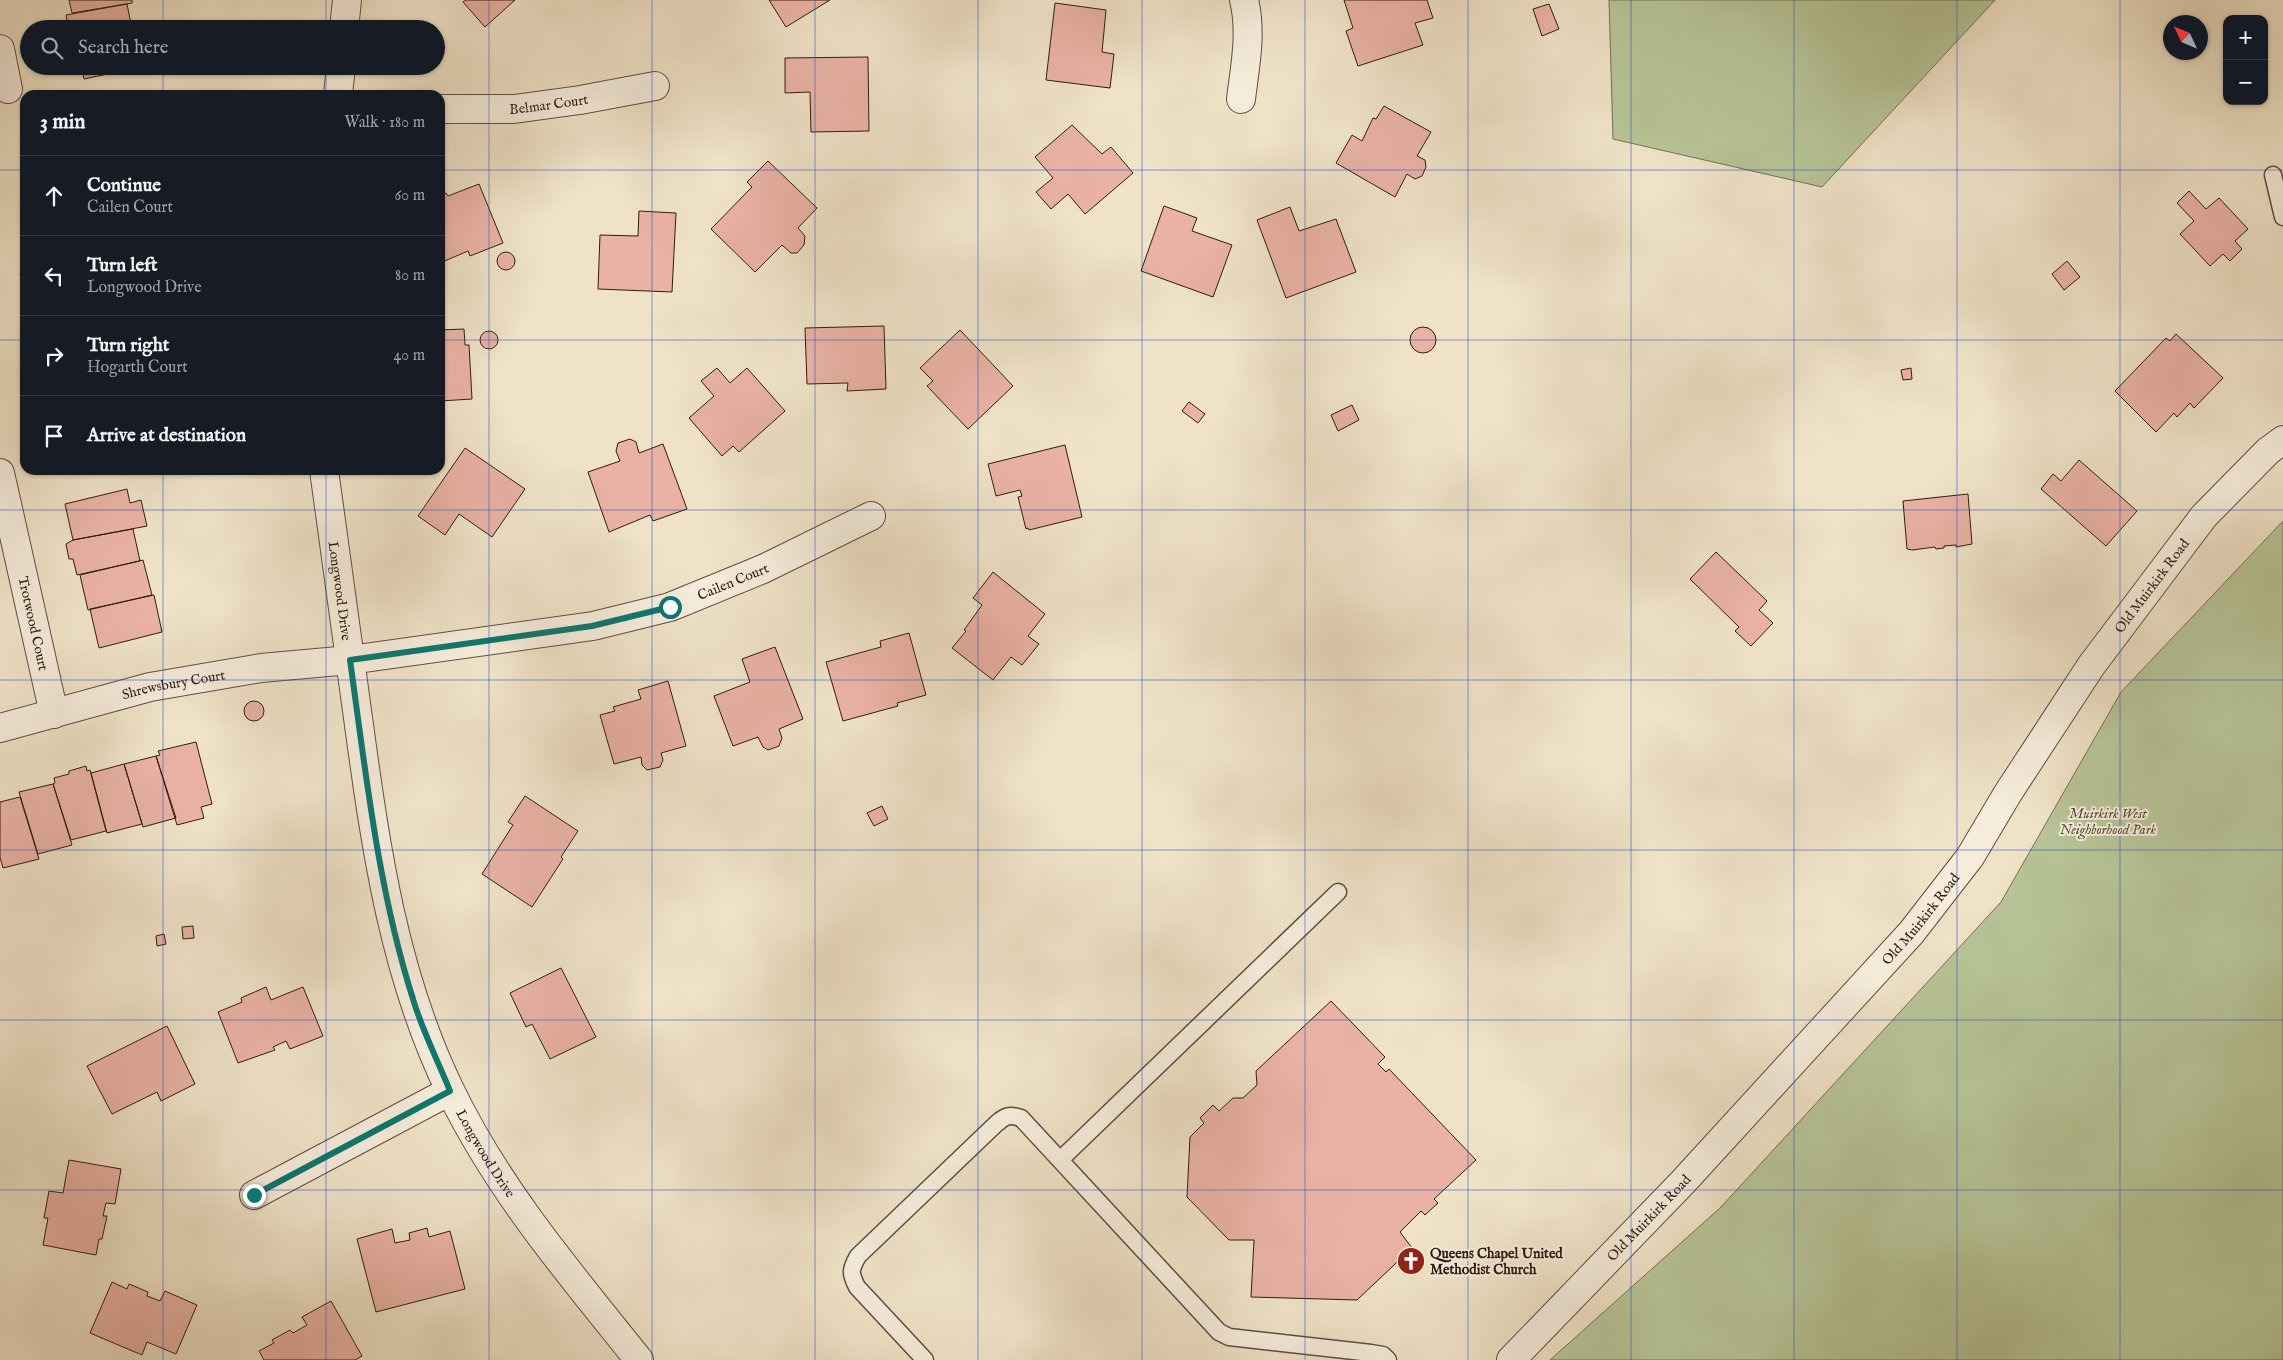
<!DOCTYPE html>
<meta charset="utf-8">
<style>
body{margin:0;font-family:"IM FELL English",serif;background:#20242c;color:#f1f3f6}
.controls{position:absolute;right:15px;top:15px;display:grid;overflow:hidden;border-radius:10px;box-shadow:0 1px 4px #0004}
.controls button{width:45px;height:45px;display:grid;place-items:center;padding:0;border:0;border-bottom:1px solid #363941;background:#171b24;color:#f1f3f6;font:25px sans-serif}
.compass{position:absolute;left:2163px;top:15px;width:45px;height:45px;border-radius:50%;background:#171b24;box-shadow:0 1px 4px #0004;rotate:314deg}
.stop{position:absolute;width:15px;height:15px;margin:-11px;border:4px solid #0f766e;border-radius:50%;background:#fff}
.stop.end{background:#0f766e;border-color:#fff;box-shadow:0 1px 5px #0008}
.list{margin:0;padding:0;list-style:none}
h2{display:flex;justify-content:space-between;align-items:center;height:65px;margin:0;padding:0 20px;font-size:21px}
h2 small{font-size:16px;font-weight:400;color:#9ea1a6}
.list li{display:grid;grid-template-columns:32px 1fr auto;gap:15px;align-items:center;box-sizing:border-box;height:80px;padding:0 20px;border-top:1px solid #363941}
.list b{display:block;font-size:19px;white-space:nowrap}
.list p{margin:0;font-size:16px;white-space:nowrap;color:#9ea1a6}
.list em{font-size:16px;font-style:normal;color:#9ea1a6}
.icon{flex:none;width:28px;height:28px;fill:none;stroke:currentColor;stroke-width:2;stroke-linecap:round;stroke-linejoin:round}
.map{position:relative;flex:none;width:2283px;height:1360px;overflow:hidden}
.search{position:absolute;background:#171b24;box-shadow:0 1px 4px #0004;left:20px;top:20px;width:425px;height:55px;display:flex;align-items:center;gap:12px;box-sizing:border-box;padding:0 18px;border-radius:28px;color:#9ea1a6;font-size:19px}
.panel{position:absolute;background:#171b24;box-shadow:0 1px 4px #0004;left:20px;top:90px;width:425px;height:385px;border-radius:15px}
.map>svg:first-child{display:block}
.green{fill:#b7c497;stroke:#747054}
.building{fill:#e9b2a4;stroke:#301b12}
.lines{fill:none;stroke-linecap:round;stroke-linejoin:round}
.service-casing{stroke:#604d3f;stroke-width:19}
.minor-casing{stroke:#604d3f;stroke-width:30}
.service{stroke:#f5ecdb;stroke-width:16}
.minor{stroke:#f5ecdb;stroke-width:28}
.route{stroke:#0f766e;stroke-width:6}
.grid{fill:none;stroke:#1d4ed8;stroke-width:1;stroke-opacity:0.55}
.labels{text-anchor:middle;stroke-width:4;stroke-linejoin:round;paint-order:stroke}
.street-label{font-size:14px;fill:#301b12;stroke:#f5ecdb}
.park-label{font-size:14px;font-style:italic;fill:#584e3a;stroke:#f5ecdb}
.poi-label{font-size:14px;font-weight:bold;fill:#301b12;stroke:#f5ecdb;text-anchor:start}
</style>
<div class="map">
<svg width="2283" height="1360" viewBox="0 0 2283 1360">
<rect width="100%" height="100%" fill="#efe2c7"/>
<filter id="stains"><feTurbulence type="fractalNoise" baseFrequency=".004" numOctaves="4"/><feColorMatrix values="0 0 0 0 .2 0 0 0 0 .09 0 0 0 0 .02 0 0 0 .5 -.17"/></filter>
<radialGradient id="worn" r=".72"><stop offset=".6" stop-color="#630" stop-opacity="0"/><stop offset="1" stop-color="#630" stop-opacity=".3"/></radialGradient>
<path class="green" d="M1609,0h386l-173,187 -209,-48z
M2283,521v839h-733l170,-152 281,-306 120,-210z"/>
<path class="building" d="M69,0h63v3l-60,10z
M466,0h49l-30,27 -22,-25z
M769,0h61l-44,27z
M1344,0h83l6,18 -18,5 8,22 -65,21 -12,-35 7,-3z
M1055,3l51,7 -4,42 12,2 -4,34 -64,-8z
M127,4l5,25h-63l-3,-14z
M1549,4l10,25 -17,7 -9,-27z
M868,57l1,74 -58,1 -1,-40 -25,1v-35z
M81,66h65l-62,13z
M1384,106l47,26 -14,24 8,4 1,7 -4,9 -7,3 -8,-5 -12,23 -59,-34 16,-28 10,6 11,-23 3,1z
M1072,125l30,29 9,-7 22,26 -48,41 -17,-20 -17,15 -15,-17 17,-14 -18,-21z
M768,161l49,47 -19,20 7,8 -1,9 -7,8h-6l-9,-8 -27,27 -44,-43 41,-42 -5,-5z
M479,184l24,59 -33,13 -2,-5 -28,12v-67l6,-3 2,3z
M2189,191l17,18 13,-11 29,31 -13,12 7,8 -12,12 -7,-7 -13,12 -30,-32 14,-13 -17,-18z
M1164,206l33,12 -5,13 40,14 -19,52 -72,-26z
M1290,207l9,24 37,-12 20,53 -70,26 -29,-78z
M639,211l37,2 -4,79 -74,-3 2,-54 38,1z
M497 261a9 9 0 1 1 18 0a9 9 0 1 1-18 0Z
M2067,261l13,16 -16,13 -12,-16z
M25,273v23l-5,-22z
M884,326l2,63 -39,2 1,-8 -41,1 -2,-56z
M1410 340a13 13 0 1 1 26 0a13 13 0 1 1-26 0Z
M464,329l1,16h4l3,54 -32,2v-71z
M960,330l53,56 -45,43 -41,-43 6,-5 -13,-13z
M480 340a9 9 0 1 1 18 0a9 9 0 1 1-18 0Z
M2176,334l47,44 -29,30 -4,-5 -13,14 -3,-4 -18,19 -41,-41 51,-53 4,3z
M717,368l13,15 17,-15 38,43 -46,41 -6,-6 -11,10 -33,-38 25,-22 -13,-15z
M1911,368l1,11 -9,1 -2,-10z
M1189,402l16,12 -7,9 -16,-12z
M1352,405l7,15 -21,11 -7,-16z
M630,439l6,3 3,11 24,-9 24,65 -34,12 -3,-6 -41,17 -21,-60 32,-11 -4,-10 2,-8z
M1065,445l17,72 -53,13 -1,-2 -2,1 -8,-32 4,-1 -2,-6 -24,6 -8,-32z
M465,448l60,41 -33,48 -33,-23 -14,21 -27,-19z
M2079,460l58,51 -31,35 -65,-57 12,-15 8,7z
M127,489l3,14 11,-3 6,26 -74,14 -8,-36z
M1968,494l4,50 -16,3v-2l-12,1v2l-8,1 -1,-2 -23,3 -5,-1 -4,-48z
M133,529l7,32 -63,14 -4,-16h-4l-3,-15 7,-4z
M1716,552l51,49 -8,9 14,13 -22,23 -16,-15 4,-4 -49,-48z
M143,560l9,35 -64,15 -8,-35z
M993,572l52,42 -17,22 11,8 -17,21 -11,-8 -18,23 -41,-32 14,-17 -2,-1 18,-25 -9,-7z
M154,595l8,37 -63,16 -9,-39z
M909,633l17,62 -29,8 1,3 -55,15 -17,-59 55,-15 -1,-6z
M775,647l28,72 -24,10 3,9 -3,8 -11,4 -5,-3 -5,-10 -25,9 -19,-50 36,-14 -8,-23z
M668,681l18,65 -25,7 2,7 -3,7 -13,3 -5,-5 -1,-8 -27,7 -14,-49 15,-4 -2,-4 28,-8 -3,-9z
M244 711a10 10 0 1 1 20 0a10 10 0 1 1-20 0Z
M196,742l16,62 -11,3 3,11 -27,7 -21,-69 4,-1 -2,-4z
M156,756l20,62 -33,9 -19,-63z
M124,764l18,60 -35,9 -16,-60z
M86,766l1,5 3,-1 16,61 -35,9 -18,-56 2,-1 -1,-5 15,-4v-3z
M53,784l19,61 -34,9 -19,-62z
M525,796l53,35 -17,26 2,2 -31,48 -50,-33 31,-49 -5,-3z
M20,797l19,62 -36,9 -3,-11v-55z
M882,806l6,13 -14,7 -7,-13z
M193,926l1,12 -11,1 -1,-12z
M164,934l2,10 -9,2 -1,-10z
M561,968l35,69 -46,22 -18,-35 -6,3 -16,-34z
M266,987l5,13 32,-13 20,49 -33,13 -4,-8 -13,6 2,3 -37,13 -20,-51 24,-10 -1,-4z
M1331,1001l54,56 -7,7 8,8 3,-3 87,91 -42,39 4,4 -13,12 -4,-4 -21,21 12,16 -55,52 -106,-3 3,-57h-25l-42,-43 3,-60 14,-14 -4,-5 13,-13 6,6 14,-13h10l14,-13 -1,-14z
M167,1026l28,58 -34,17 -4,-9 -45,22 -25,-48z
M69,1160l52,9 -6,35 -9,-1 -3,13h4l-5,23h-3l-3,16 -53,-10 5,-27h-4l5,-27 14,2z
M427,1228l2,9 21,-6 15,58 -89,23 -19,-73 35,-10 3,14 15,-3 -1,-7z
M112,1282l15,7 2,-5 19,8 -1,4 13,5 5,-10 32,14 -21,49 -29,-12 -5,13 -52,-22z
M331,1301l31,55 -7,4h-91l-5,-9 15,-8 -2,-3 18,-10 3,3 14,-8 -5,-8z"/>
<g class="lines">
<defs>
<path id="service" d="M2273,175l10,42
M1060,1160l278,-268
M925,1360l-68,-73c-7,-14 -7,-17 1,-31l138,-132c9,-8 13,-10 25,-6l198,214 10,5 142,16 12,2 5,5"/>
<g id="minor">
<path d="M344,29l3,-29"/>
<path d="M0,49l8,40"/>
<path d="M338,95l3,-29"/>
<path d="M1241,99c4,-33 11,-66 3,-99"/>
<path id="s1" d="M440,109h74l66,-9 75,-14"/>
<path id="s2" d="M324,470c11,85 23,170 35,255 17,125 35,250 91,365 48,100 121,185 189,270"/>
<path id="s3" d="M0,473l54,241"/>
<path id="s4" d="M0,728l150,-41 111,-19 89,-8 243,-34 77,-19 93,-38 108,-53"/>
<path d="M254,1195l196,-104"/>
<path id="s5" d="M1511,1360l172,-178 228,-249 59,-76 38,-64 83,-127 113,-150 64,-65 15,-11"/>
</g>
</defs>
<use href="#service" class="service-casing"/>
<use href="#minor" class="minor-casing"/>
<use href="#service" class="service"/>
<use href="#minor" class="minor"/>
</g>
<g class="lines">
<path class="route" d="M254,1195l196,-104c-12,-30 -28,-61 -37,-92 -35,-110 -47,-225 -63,-339l242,-34 78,-19"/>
</g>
<path class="grid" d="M163,0v29M326,0v29M489,0v1360M652,0v1360M815,0v1360M978,0v1360M1142,0v1360M1305,0v1360M1468,0v1360M1631,0v1360M1794,0v1360M1957,0v1360M2120,0v1360M163,66v29M326,66v29M0,170h25M440,170h1843M0,340h25M440,340h1843M163,470v890M326,470v890M0,510h2283M0,680h2283M0,850h2283M0,1020h2283M0,1190h2283"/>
<defs>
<symbol id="church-disc" viewBox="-11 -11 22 22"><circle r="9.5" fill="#8f2418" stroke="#f5ecdb"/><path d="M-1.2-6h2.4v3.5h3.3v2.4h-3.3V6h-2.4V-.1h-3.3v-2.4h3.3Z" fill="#fff"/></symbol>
</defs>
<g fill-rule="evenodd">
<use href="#church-disc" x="1395" y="1245" width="32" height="32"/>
</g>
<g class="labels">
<g class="street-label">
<text dy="5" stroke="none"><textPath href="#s1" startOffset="109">Belmar Court</textPath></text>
<text dy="5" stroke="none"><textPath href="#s4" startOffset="750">Cailen Court</textPath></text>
<text dy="5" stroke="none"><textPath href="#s5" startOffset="1008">Old Muirkirk Road</textPath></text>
<text dy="5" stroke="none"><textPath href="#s2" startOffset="122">Longwood Drive</textPath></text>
<text dy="5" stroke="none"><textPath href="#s3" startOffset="154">Trotwood Court</textPath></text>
<text dy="5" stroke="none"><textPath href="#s4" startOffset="179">Shrewsbury Court</textPath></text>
<text dy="5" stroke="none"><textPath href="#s5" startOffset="602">Old Muirkirk Road</textPath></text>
<text dy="5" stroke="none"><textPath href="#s2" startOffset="708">Longwood Drive</textPath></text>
<text dy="5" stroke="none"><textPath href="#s5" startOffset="198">Old Muirkirk Road</textPath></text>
</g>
<g class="park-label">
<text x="2108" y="818">Muirkirk West<tspan x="2108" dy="16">Neighborhood Park</tspan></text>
</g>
<g class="poi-label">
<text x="1430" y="1258">Queens Chapel United<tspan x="1430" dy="16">Methodist Church</tspan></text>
</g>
</g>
<rect width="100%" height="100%" filter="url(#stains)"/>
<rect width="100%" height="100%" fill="url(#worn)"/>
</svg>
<div class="controls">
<button>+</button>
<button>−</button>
</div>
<svg class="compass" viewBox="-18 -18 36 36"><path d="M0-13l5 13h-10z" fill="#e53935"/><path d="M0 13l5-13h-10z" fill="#9ea1a6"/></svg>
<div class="stop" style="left:670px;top:607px"></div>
<div class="stop end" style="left:254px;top:1195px"></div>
<div class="search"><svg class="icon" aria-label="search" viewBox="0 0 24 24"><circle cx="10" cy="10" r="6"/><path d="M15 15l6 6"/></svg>Search here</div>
<section class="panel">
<h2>3 min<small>Walk · 180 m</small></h2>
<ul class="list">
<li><svg class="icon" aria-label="ahead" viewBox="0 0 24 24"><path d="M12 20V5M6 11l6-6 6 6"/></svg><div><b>Continue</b><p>Cailen Court</p></div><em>60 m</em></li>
<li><svg class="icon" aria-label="left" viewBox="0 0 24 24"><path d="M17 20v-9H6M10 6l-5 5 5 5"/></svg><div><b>Turn left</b><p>Longwood Drive</p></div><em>80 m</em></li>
<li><svg class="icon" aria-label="right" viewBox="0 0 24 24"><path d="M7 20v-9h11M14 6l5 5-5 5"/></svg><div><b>Turn right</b><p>Hogarth Court</p></div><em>40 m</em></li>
<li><svg class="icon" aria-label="arrive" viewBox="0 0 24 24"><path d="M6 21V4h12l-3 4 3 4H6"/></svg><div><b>Arrive at destination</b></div></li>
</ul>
</section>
</div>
